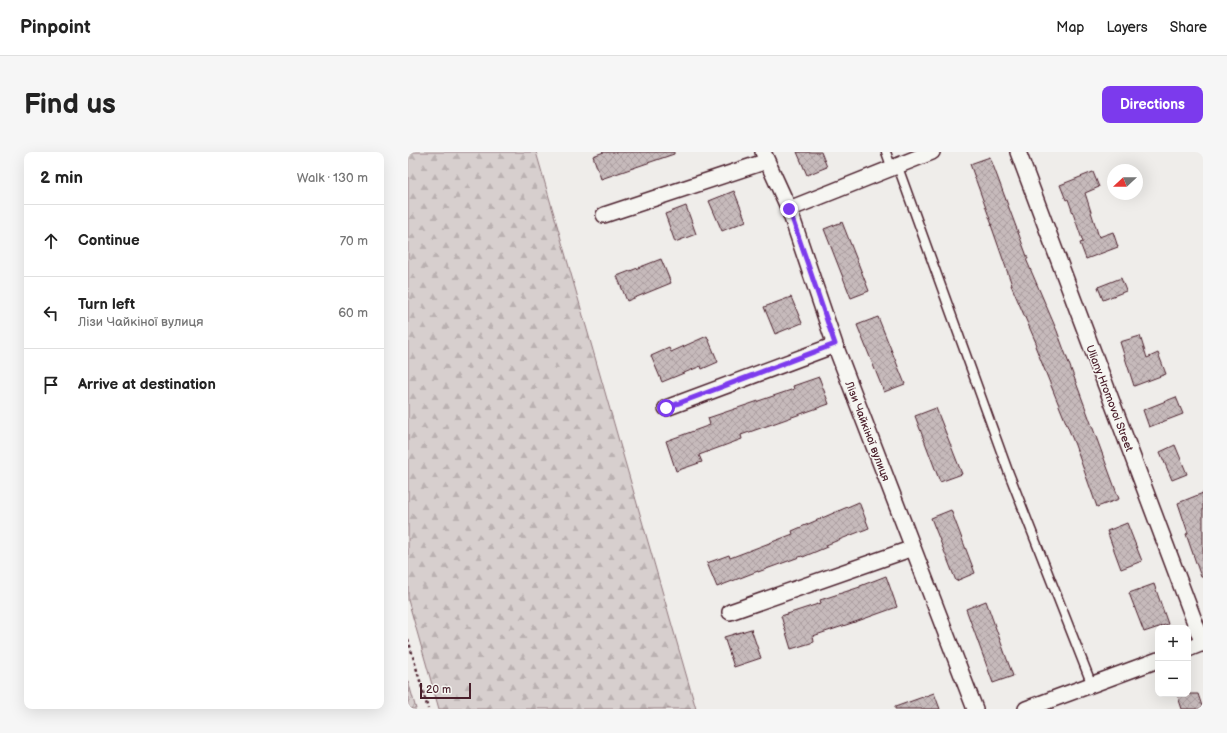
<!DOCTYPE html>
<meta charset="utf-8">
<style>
body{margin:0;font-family:"Balsamiq Sans",sans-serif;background:#f6f6f6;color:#222}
.controls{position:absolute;right:12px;bottom:12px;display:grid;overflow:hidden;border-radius:8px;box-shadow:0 4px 16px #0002}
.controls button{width:36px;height:36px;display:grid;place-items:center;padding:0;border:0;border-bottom:1px solid #e0e0e0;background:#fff;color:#222;font:20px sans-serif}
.compass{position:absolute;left:699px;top:12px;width:36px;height:36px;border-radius:50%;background:#fff;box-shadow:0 4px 16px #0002;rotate:248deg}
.scale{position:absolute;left:12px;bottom:10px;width:51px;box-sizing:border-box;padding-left:4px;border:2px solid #4a1f2b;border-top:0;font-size:11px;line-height:14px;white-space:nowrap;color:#4a1f2b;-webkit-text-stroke:3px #f6f6f2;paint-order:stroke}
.stop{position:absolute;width:12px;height:12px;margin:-9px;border:3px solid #7c3aed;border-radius:50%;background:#fff}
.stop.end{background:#7c3aed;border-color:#fff;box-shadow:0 1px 4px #0008}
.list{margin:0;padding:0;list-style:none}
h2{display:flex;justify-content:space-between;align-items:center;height:52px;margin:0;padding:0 16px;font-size:17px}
h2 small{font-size:13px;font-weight:400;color:#767676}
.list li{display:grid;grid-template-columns:26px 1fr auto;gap:12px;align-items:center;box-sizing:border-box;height:72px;padding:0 16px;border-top:1px solid #e0e0e0}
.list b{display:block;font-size:15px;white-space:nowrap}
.list p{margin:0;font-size:13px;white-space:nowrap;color:#767676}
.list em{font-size:13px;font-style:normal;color:#767676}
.icon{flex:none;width:22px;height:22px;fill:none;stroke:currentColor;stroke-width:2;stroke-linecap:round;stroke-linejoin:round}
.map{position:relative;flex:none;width:795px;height:557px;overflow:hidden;border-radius:8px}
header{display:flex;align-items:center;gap:24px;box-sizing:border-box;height:56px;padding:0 20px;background:#fff;border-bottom:1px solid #e0e0e0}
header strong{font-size:19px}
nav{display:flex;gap:22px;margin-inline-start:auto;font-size:14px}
.intro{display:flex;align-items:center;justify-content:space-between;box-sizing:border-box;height:96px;padding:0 24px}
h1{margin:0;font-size:28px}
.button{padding:10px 18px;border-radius:8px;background:#7c3aed;color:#fff;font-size:14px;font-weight:700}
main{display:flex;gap:24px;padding:0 24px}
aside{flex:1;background:#fff;border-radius:8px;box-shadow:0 4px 16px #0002}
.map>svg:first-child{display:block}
.forest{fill:url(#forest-firs);stroke:#90777c}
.garden{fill:url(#garden-furrows);stroke:#90777c}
.building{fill:url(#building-cross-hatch);stroke:#4a1f2b}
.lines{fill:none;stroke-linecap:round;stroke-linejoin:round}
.lane-casing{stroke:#4a1f2b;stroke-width:11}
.street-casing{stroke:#4a1f2b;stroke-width:18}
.path{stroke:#4a1f2b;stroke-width:2.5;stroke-dasharray:3 3;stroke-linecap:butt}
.lane{stroke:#f6f6f2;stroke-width:8}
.street{stroke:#f6f6f2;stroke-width:15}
.route{stroke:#7c3aed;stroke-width:5}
.labels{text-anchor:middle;stroke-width:3;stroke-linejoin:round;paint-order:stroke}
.street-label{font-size:11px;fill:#4a1f2b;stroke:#f6f6f2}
</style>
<header>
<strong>Pinpoint</strong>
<nav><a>Map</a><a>Layers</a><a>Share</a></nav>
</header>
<div class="intro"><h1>Find us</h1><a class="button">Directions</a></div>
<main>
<aside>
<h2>2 min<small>Walk · 130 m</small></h2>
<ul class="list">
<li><svg class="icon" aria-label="ahead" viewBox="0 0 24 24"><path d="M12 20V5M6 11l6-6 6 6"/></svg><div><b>Continue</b></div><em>70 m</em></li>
<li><svg class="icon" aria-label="left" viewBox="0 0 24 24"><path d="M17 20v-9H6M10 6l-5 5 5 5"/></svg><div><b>Turn left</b><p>Лізи Чайкіної вулиця</p></div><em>60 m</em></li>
<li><svg class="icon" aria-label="arrive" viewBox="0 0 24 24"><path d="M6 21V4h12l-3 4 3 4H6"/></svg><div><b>Arrive at destination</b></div></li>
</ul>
</aside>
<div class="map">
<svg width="795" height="557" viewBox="0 0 795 557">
<defs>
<pattern id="forest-firs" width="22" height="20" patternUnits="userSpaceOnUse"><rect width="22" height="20" fill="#d7cfce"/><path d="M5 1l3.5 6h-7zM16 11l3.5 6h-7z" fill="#bab1b1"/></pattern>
<pattern id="garden-furrows" width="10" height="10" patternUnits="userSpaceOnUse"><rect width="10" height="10" fill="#d7cfce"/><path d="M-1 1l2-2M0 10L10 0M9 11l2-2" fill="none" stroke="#bab1b1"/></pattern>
<pattern id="building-cross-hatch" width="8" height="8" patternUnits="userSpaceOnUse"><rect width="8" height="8" fill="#c6babb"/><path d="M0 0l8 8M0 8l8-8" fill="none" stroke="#ac9fa1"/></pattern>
</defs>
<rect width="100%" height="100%" fill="#efedea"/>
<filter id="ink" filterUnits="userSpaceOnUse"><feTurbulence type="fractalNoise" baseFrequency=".025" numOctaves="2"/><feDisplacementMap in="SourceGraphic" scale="8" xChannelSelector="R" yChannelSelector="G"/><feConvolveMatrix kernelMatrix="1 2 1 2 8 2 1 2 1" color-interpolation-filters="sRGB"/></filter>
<g filter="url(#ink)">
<path class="forest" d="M0,0h128l160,557h-257l-31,-109z"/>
<path class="garden" d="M0,529l8,28h-8z"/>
<path class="building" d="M196,0h70v2l-73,25 -8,-23z
M389,0h24l6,15 -20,8z
M582,5l38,102h-2l31,72 62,168 -22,8 -22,-62 -40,-99 2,-1 -26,-60h1l-21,-60h1l-22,-61z
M685,20l6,15 -14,6 14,44 14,-5 5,15 -32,12 -6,-16 3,-1 -15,-43 -2,1 -6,-15z
M326,39l12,30 -24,10 -13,-30z
M278,54l10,28 -21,8 -10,-28z
M434,70l27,69 -18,7 -27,-69z
M253,107l10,24 -44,18 -10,-25z
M713,126l5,13 -23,9 -5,-13z
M383,145l11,26 -27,11 -11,-27z
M470,165l27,67 -21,8 -27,-67z
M299,184l11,26 -16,7 -1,-3 -39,16 -11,-26 18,-8 2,4z
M732,184l7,22 11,-5 8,21 -32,12 -14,-44z
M411,225l10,27 -88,31 1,4 -43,16 3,7 -26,9 -10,-30 44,-16 -2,-7 86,-29 -1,-3z
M768,245l7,17 -34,13 -6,-17z
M528,256l26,66 -22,8 -25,-66z
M767,293l12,29 -15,6 -12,-28z
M795,341v84h-2l-15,-43 2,-1 -10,-30z
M451,350l10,26 -43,17 1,2 -24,10 -1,-1 -44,16v-1l-41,16 -10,-24 22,-8 1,3 63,-24 -1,-3z
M543,358l24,63 -19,8 -25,-63z
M719,371l15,38 -21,8 -14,-38z
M478,424l11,31 -42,15 -42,14 1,6 -23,7 -10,-33 40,-13 -1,-3 40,-13v-1z
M746,432l14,40 -24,8 -15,-39z
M578,449l27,75 -20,7 -27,-74z
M343,477l10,29 -27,9 -10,-30z
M526,541l6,16h-45v-2z
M769,542h21l5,15h-21z"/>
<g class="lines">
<defs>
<path id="lane" d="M478,0l6,17
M490,15l110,304 84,214"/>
<path id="street" d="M355,0l26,57 46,136 140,364
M610,0l185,492
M381,57l143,-57
M196,63l163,-54
M258,256l169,-63
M322,460l183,-64
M780,497l15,-6
M618,557l132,-49"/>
</defs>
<use href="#lane" class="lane-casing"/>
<use href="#street" class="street-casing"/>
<path class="path" d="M0,487l20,70"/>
<use href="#lane" class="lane"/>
<use href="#street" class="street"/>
</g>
</g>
<g class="lines" filter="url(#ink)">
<path class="route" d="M258,256l169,-64 -46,-135"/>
</g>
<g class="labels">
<g class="street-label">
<text transform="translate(702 246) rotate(69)" y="4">Uliany Hromovoi Street</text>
<text transform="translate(460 279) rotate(69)" y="4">Лізи Чайкіної вулиця</text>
</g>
</g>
</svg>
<div class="controls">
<button>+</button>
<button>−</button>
</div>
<svg class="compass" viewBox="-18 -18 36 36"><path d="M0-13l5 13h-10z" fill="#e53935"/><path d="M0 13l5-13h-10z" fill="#767676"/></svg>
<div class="scale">20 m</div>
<div class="stop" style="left:258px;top:256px"></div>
<div class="stop end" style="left:381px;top:57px"></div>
</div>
</main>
